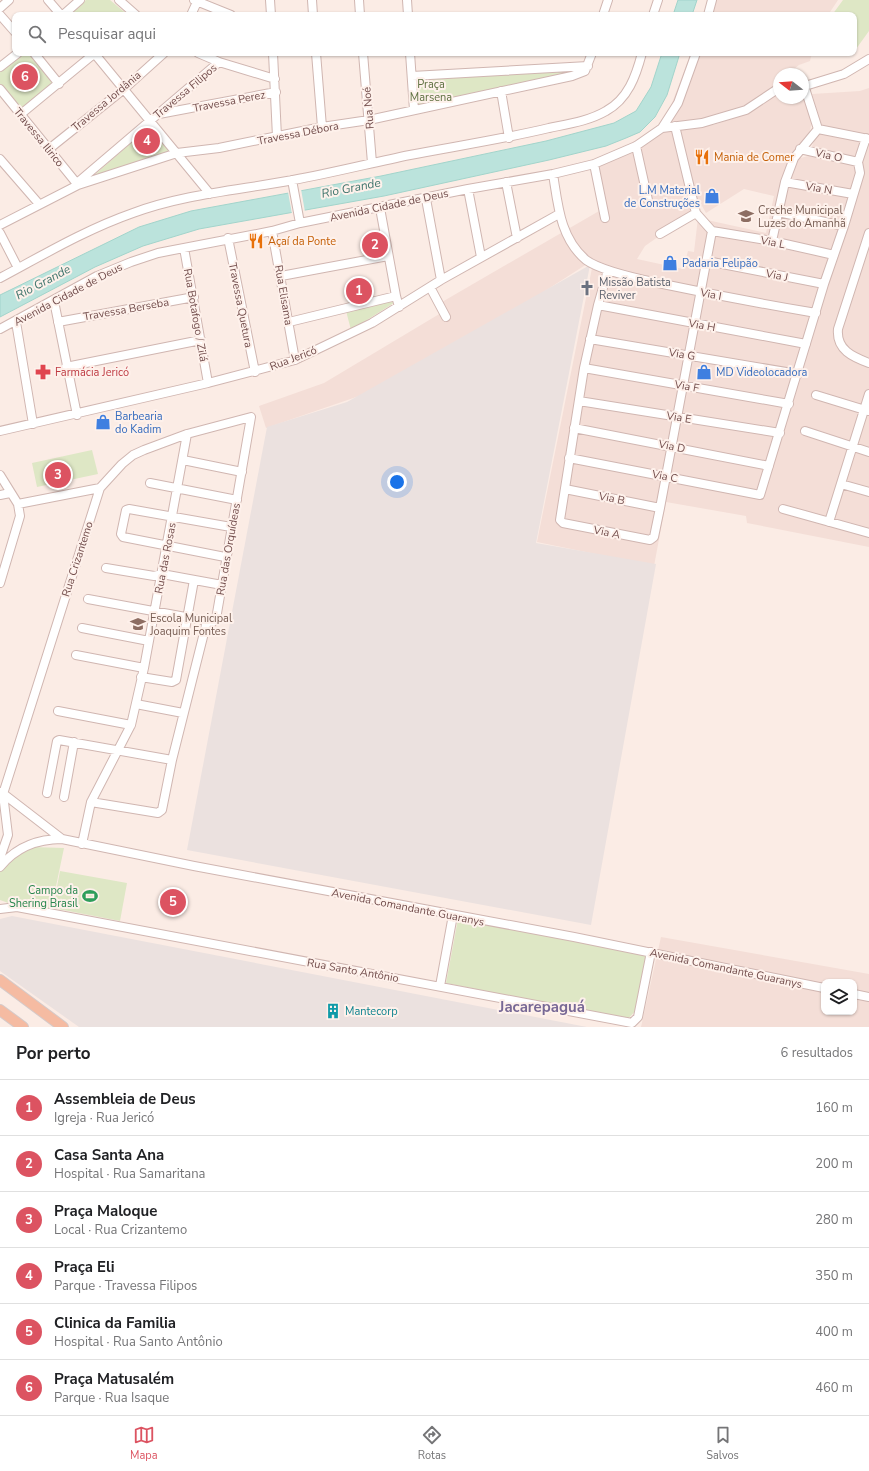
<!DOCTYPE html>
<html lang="pt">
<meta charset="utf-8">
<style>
body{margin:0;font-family:"Nunito Sans",sans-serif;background:#f6f6f6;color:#202124}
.controls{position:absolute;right:12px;bottom:12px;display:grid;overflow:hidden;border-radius:8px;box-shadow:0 1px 3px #0004}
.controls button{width:36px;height:36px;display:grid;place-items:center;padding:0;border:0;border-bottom:1px solid #e0e0e0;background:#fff;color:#202124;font:20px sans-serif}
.compass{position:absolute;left:773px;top:68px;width:36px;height:36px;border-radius:50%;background:#fff;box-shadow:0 1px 3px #0004;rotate:287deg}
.you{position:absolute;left:397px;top:482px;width:14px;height:14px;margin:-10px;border:3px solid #fff;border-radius:50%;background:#1a73e8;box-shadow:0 0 0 6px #1a73e833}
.badge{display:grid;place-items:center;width:26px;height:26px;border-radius:50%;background:#dc5361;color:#fff;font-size:13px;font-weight:700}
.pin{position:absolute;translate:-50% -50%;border:2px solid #fff;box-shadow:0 1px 4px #0006}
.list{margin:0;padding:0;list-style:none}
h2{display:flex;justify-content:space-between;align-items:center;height:52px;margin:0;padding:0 16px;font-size:17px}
h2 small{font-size:13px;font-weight:400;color:#757577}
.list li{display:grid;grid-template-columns:26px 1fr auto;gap:12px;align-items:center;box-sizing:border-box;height:56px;padding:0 16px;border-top:1px solid #e0e0e0}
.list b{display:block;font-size:15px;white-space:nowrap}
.list p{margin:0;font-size:13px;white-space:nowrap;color:#757577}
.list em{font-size:13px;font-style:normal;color:#757577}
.icon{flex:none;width:22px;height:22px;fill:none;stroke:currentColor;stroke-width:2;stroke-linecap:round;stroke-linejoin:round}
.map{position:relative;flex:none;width:869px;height:1027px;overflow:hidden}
.search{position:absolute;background:#fff;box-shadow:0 1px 3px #0004;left:12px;right:12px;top:12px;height:44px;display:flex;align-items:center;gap:10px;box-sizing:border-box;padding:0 14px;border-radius:8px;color:#757577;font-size:15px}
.sheet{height:388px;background:#fff}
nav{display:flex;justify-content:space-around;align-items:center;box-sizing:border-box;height:56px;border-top:1px solid #e0e0e0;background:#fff;font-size:11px;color:#757577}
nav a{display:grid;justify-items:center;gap:2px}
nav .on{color:#dc5361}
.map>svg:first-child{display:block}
.residential{fill:#f4ded7;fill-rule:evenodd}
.industrial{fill:#ebe1df}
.green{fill:#dee7c5}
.water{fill:#bbe3dc;stroke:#a2d4cb}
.pier{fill:#fbece5}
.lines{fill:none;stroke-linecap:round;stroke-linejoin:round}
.minor-casing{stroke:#d0b6b1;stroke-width:10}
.major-casing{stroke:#d5cac9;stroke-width:12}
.minor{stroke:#fff;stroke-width:8}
.major{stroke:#f5bba2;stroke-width:10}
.labels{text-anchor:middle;stroke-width:4;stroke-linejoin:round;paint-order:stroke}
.park-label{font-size:11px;fill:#5f7142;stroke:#fef1eb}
.street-label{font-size:11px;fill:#724d4c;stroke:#fef1eb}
.food-label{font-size:11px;fill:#c56008;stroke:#fef1eb;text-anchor:start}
.shop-label{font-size:11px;fill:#366cbe;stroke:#fef1eb;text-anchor:start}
.education-label{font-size:11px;fill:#785e54;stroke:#fef1eb;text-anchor:start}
.worship-label{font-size:11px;fill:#5b616d;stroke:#fef1eb;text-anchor:start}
.health-label{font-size:11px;fill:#be3a42;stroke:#fef1eb;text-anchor:start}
.leisure-label{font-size:11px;fill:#27864d;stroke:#fef1eb;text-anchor:end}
.culture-label{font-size:11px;fill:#0d838f;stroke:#fef1eb;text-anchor:start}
.water-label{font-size:12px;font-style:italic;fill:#41766e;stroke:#fef1eb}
.district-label{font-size:15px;font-weight:bold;fill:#776895;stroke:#fef1eb}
</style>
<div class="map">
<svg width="869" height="1027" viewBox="0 0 869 1027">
<rect width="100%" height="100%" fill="#fbece5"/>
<path class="residential" d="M711,0h127l-10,15h-122z
M691,53h121l-2,8 -11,4 -11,9h-9v7l-24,21 -25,12 -27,6 -39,4z
M803,86l9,35 -2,10 -24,31 22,-6 13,-32 -9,-30 48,-3 9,-3v459l-122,-24 -1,-7 -80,-14 -12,64 -117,-24 55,-274 8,-3 -10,-3 -59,38 -166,94 -99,34 -7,-22 65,-23 122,-73 -4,-8 164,-95 -7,-42 62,-36 53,-4 28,-10 37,-24v7h24zM744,189l30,7 -8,37 -68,-15 -4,34 -6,-1 -5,18 -46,-10 8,-13 57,-40 4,7z
M661,937l208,37v53h-228zM824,982h30v30h-30z"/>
<path class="industrial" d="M590,265l-54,278 120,21 -65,361 -404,-75 80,-423 80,-25z
M12,916l575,111h-508l-79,-56v-52z"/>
<path class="green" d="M86,0h24l18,15h-60z
M843,0h26v31l-13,18 -2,-1v-33h-22z
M23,53h7l25,30 -33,29 -22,-24v-18z
M591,63l-3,8 -171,37 -2,-31z
M149,127l23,27 -81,24z
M397,301l-46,29 -6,-23z
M92,450l6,24 -61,13 -5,-24z
M32,847l32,1 -13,62 -37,-5 -14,-5v-28l16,-17z
M60,871l67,12 -7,38 -67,-13z
M458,919l192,33 -12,56 -11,12 -181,-37z"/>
<path class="water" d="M678,0h19l-5,15h-19z
M662,53h18l-13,42 -12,22 -15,15 -14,6 -20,8 -57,14 -165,36 -185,33 -56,17 -48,21 -95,50v-22l139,-68 52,-16 190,-35 165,-35 68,-18 22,-12 15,-24z"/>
<path class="pier" d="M301,189l4,23 -13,2 -4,-22z"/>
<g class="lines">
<defs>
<path id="minor" d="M48,0l13,15
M119,0l17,15
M194,0l37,15
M270,0l1,15
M312,0l1,15
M359,0l1,15
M407,0l1,15
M0,8l9,-8
M0,15l15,17
M63,15l17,-15
M191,15l6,-13
M603,15l5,-15
M653,15l5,-15
M708,15l4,-15
M34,53l25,31
M94,53l116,141
M198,53l21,9 56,17
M273,53l4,84
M316,53l6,74
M363,53l9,110
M410,53l4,57
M0,67l18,-14
M412,76l176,-10
M803,82l15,47
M805,86l39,-12 25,-15
M0,89l78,96
M501,91l8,47
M21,114l74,-61
M159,114l117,-22
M662,128l16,-25 18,-50
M818,129l51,10
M636,146l12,54
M49,149l75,-60 40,-36
M800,149l58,13
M0,159l39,45
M594,164l11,54
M553,174c5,31 7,64 33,86 15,11 53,19 72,23 52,11 105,21 158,30
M292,180l8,43
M506,182l11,56
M785,182l68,12
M77,183l142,-121
M468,189l13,68
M426,199l15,81
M380,208l16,88
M778,212l66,14
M0,225l78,-40 99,-32 42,-5 103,-21 47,-7 203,-44 13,-5 7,-18
M272,231l23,129
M712,231l60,10 62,14
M0,233l18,35
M869,233l-31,96c-2,21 15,28 31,34
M660,234l36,-21
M228,238l27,134
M772,241l13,-59 9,-24 24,-29
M184,248l24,135
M707,261l117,23
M608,270l-10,35 -14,63 -24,152 3,3 87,17 4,-3 6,-29 52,-277 -16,-18 -21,-87
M281,276l107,-20
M0,278c43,-23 87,-49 133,-65 51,-19 107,-23 160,-33 39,-7 78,-17 117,-25 47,-9 93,-16 139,-27 19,-4 40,-7 57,-17 22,-12 30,-35 36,-58
M430,287l16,30
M54,301l23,114
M598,305l208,39
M16,322l17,102
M58,322l136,-25
M289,322l107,-26 3,11
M0,329l97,-53 34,-14 27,-9 114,-22 28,-8 168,-34 85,-15 41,-10 42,-18 26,-18 40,-5 44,-13 33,-22
M590,339l208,35
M66,367l135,-27
M584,368l205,36
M816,395l52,16
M579,401l201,32
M574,428l195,38
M0,431l208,-48 87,-23 77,-37 69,-43 118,-66
M805,431l64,21
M569,458l191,37 64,-211 20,-58 16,-53 -2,-11 8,-24
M183,460l59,12
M0,475l18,29 2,12 -20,67
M150,483l87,17
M841,484l28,8
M565,489l95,19
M0,495l10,-2
M18,504l82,-16
M783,509l86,24
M829,522l40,-128
M225,557l-102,-20 -2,-3 5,-24 3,-1 102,18
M106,568l48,8 8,-2 60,11
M88,599l119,22
M82,628l67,13
M76,655l68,13
M141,677l31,5 4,-2 18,-100
M136,704l47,9
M58,711l73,14
M1,792l61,47
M47,793l10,-52 2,-1 113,20
M64,797l10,-55
M82,844l9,-42 40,-77 13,-57 43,-234
M0,858l8,-23 -5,-41 97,-306 22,-24 11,-9 11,-5 43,-16 64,-17 -35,202 -3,3 -6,-1 -35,139 -10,50 -4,3 -67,-11
M0,867c16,-20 37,-28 62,-28l132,27 380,71 250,51
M0,909l17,-2 615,116 6,-6 13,-65
M440,986l13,-71
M854,994l15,3"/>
<path id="major" d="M0,980l63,47
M0,1010l23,17"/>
</defs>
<use href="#minor" class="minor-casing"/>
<use href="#major" class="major-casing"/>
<use href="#minor" class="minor"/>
<use href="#major" class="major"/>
</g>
<defs>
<symbol id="restaurant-bare" viewBox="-9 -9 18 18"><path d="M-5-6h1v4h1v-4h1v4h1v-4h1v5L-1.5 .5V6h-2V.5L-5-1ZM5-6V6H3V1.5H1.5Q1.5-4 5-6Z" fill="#e8710a" stroke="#fef1eb" stroke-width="2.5" paint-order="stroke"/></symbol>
<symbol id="shop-bare" viewBox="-9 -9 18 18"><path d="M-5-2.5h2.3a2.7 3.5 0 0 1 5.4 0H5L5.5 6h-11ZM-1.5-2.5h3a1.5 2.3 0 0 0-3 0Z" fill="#3f7fe0" stroke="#fef1eb" stroke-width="2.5" paint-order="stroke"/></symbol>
<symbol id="school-bare" viewBox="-9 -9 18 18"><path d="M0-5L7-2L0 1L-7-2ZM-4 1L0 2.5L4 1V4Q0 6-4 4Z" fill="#8d6e63" stroke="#fef1eb" stroke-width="2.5" paint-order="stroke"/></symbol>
<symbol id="church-bare" viewBox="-9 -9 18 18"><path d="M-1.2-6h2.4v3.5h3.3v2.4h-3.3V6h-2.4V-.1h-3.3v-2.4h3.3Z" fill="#6b7280" stroke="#fef1eb" stroke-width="2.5" paint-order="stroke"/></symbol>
<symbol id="pharmacy-bare" viewBox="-9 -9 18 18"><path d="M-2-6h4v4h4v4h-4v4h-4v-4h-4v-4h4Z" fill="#e0444e" stroke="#fef1eb" stroke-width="2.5" paint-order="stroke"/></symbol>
<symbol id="stadium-bare" viewBox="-9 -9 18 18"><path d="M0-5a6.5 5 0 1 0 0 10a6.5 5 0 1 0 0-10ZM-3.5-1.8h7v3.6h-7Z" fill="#2e9e5b" stroke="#fef1eb" stroke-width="2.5" paint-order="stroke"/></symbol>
<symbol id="building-bare" viewBox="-9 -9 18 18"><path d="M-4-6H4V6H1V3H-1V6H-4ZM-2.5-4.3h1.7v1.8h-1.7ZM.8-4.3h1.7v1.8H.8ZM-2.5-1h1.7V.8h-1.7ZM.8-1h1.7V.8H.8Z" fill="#0f9aa8" stroke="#fef1eb" stroke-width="2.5" paint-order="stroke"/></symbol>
</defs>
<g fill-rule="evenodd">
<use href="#restaurant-bare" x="691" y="146" width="22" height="22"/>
<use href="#shop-bare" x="701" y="185" width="22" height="22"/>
<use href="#school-bare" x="735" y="205" width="22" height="22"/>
<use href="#restaurant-bare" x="245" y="230" width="22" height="22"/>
<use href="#shop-bare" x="659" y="252" width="22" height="22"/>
<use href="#church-bare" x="576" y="277" width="22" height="22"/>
<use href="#pharmacy-bare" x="32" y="361" width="22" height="22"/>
<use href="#shop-bare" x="693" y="361" width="22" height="22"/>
<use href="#shop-bare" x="92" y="411" width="22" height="22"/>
<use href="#school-bare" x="127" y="613" width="22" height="22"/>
<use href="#stadium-bare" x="79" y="885" width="22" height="22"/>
<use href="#building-bare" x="322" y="1000" width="22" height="22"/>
</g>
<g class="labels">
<g class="park-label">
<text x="431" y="88">Praça<tspan x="431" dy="13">Marsena</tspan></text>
</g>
<g class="street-label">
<text transform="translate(185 91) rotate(-40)" y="4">Travessa Filipos</text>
<text transform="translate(106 101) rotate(-40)" y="4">Travessa Jordânia</text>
<text transform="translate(229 101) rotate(-11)" y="4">Travessa Perez</text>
<text transform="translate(368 108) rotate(-95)" y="4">Rua Noé</text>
<text transform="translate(298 133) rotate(-11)" y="4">Travessa Débora</text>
<text transform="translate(39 137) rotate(51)" y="4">Travessa Ilirico</text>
<text transform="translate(829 155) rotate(12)" y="4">Via O</text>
<text transform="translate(819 188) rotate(10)" y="4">Via N</text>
<text transform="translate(389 205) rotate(-12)" y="4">Avenida Cidade de Deus</text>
<text transform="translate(773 242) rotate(11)" y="4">Via L</text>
<text transform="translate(777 275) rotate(11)" y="4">Via J</text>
<text transform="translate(68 294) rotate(-28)" y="4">Avenida Cidade de Deus</text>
<text transform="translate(711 294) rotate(11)" y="4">Via I</text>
<text transform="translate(284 295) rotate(80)" y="4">Rua Elisama</text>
<text transform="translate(241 305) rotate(79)" y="4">Travessa Quetura</text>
<text transform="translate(126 309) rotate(-10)" y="4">Travessa Berseba</text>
<text transform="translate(196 315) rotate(80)" y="4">Rua Botafogo / Zilá</text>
<text transform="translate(702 325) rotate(10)" y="4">Via H</text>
<text transform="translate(682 354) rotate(9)" y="4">Via G</text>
<text transform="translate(293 358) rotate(-21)" y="4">Rua Jericó</text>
<text transform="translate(687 386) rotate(10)" y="4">Via F</text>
<text transform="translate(679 417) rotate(9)" y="4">Via E</text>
<text transform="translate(672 446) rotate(11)" y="4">Via D</text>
<text transform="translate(665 476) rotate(11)" y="4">Via C</text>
<text transform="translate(612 498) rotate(11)" y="4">Via B</text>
<text transform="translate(607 532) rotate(11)" y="4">Via A</text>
<text transform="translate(228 549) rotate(-80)" y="4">Rua das Orquídeas</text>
<text transform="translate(165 558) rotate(-79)" y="4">Rua das Rosas</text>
<text transform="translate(77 559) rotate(-72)" y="4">Rua Crizantemo</text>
<text transform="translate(408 907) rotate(11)" y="4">Avenida Comandante Guaranys</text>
<text transform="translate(726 968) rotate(12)" y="4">Avenida Comandante Guaranys</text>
<text transform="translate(353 970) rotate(10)" y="4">Rua Santo Antônio</text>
</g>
<g class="food-label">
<text x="714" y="161">Mania de Comer</text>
<text x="268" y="245">Açaí da Ponte</text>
</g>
<g class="shop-label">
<text x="700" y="194" text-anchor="end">L.M Material<tspan x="700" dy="13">de Construções</tspan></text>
<text x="682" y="267">Padaria Felipão</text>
<text x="716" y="376">MD Videolocadora</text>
<text x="115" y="420">Barbearia<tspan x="115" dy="13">do Kadim</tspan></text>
</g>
<g class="education-label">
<text x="758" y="214">Creche Municipal<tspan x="758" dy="13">Luzes do Amanhã</tspan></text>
<text x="150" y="622">Escola Municipal<tspan x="150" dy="13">Joaquim Fontes</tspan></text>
</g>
<g class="worship-label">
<text x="599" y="286">Missão Batista<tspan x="599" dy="13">Reviver</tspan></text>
</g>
<g class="health-label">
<text x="55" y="376">Farmácia Jericó</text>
</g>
<g class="leisure-label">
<text x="78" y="894">Campo da<tspan x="78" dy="13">Shering Brasil</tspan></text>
</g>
<g class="culture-label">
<text x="345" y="1015">Mantecorp</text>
</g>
<g class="water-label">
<text transform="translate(351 188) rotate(-11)" y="4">Rio Grande</text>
<text transform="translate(43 282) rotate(-28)" y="4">Rio Grande</text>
</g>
<g class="district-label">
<text x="542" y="1012">Jacarepaguá</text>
</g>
</g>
</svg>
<div class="controls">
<button><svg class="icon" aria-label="layers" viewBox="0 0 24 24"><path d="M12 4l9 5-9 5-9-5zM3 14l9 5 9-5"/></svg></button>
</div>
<svg class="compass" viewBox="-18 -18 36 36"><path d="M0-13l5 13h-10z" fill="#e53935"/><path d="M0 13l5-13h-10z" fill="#757577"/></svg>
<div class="you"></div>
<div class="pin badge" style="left:359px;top:291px">1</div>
<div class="pin badge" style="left:375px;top:245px">2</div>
<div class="pin badge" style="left:58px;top:475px">3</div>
<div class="pin badge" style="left:147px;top:141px">4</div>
<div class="pin badge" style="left:173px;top:902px">5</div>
<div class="pin badge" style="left:25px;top:77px">6</div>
<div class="search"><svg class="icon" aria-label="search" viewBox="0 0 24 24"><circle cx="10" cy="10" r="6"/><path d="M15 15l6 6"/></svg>Pesquisar aqui</div>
</div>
<section class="sheet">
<h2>Por perto<small>6 resultados</small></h2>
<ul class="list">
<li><span class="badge">1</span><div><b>Assembleia de Deus</b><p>Igreja · Rua Jericó</p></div><em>160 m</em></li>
<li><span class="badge">2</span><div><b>Casa Santa Ana</b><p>Hospital · Rua Samaritana</p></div><em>200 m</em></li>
<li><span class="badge">3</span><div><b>Praça Maloque</b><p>Local · Rua Crizantemo</p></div><em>280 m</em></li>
<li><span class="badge">4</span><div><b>Praça Eli</b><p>Parque · Travessa Filipos</p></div><em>350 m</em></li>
<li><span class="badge">5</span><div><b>Clinica da Familia</b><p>Hospital · Rua Santo Antônio</p></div><em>400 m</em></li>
<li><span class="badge">6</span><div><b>Praça Matusalém</b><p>Parque · Rua Isaque</p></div><em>460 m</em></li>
</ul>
</section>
<nav>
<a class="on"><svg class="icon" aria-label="map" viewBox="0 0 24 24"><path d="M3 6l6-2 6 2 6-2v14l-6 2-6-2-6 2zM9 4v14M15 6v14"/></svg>Mapa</a>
<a><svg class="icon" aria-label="directions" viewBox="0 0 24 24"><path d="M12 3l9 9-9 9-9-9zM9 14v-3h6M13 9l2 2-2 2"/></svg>Rotas</a>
<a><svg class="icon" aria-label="saved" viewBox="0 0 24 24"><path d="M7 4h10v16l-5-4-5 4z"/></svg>Salvos</a>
</nav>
